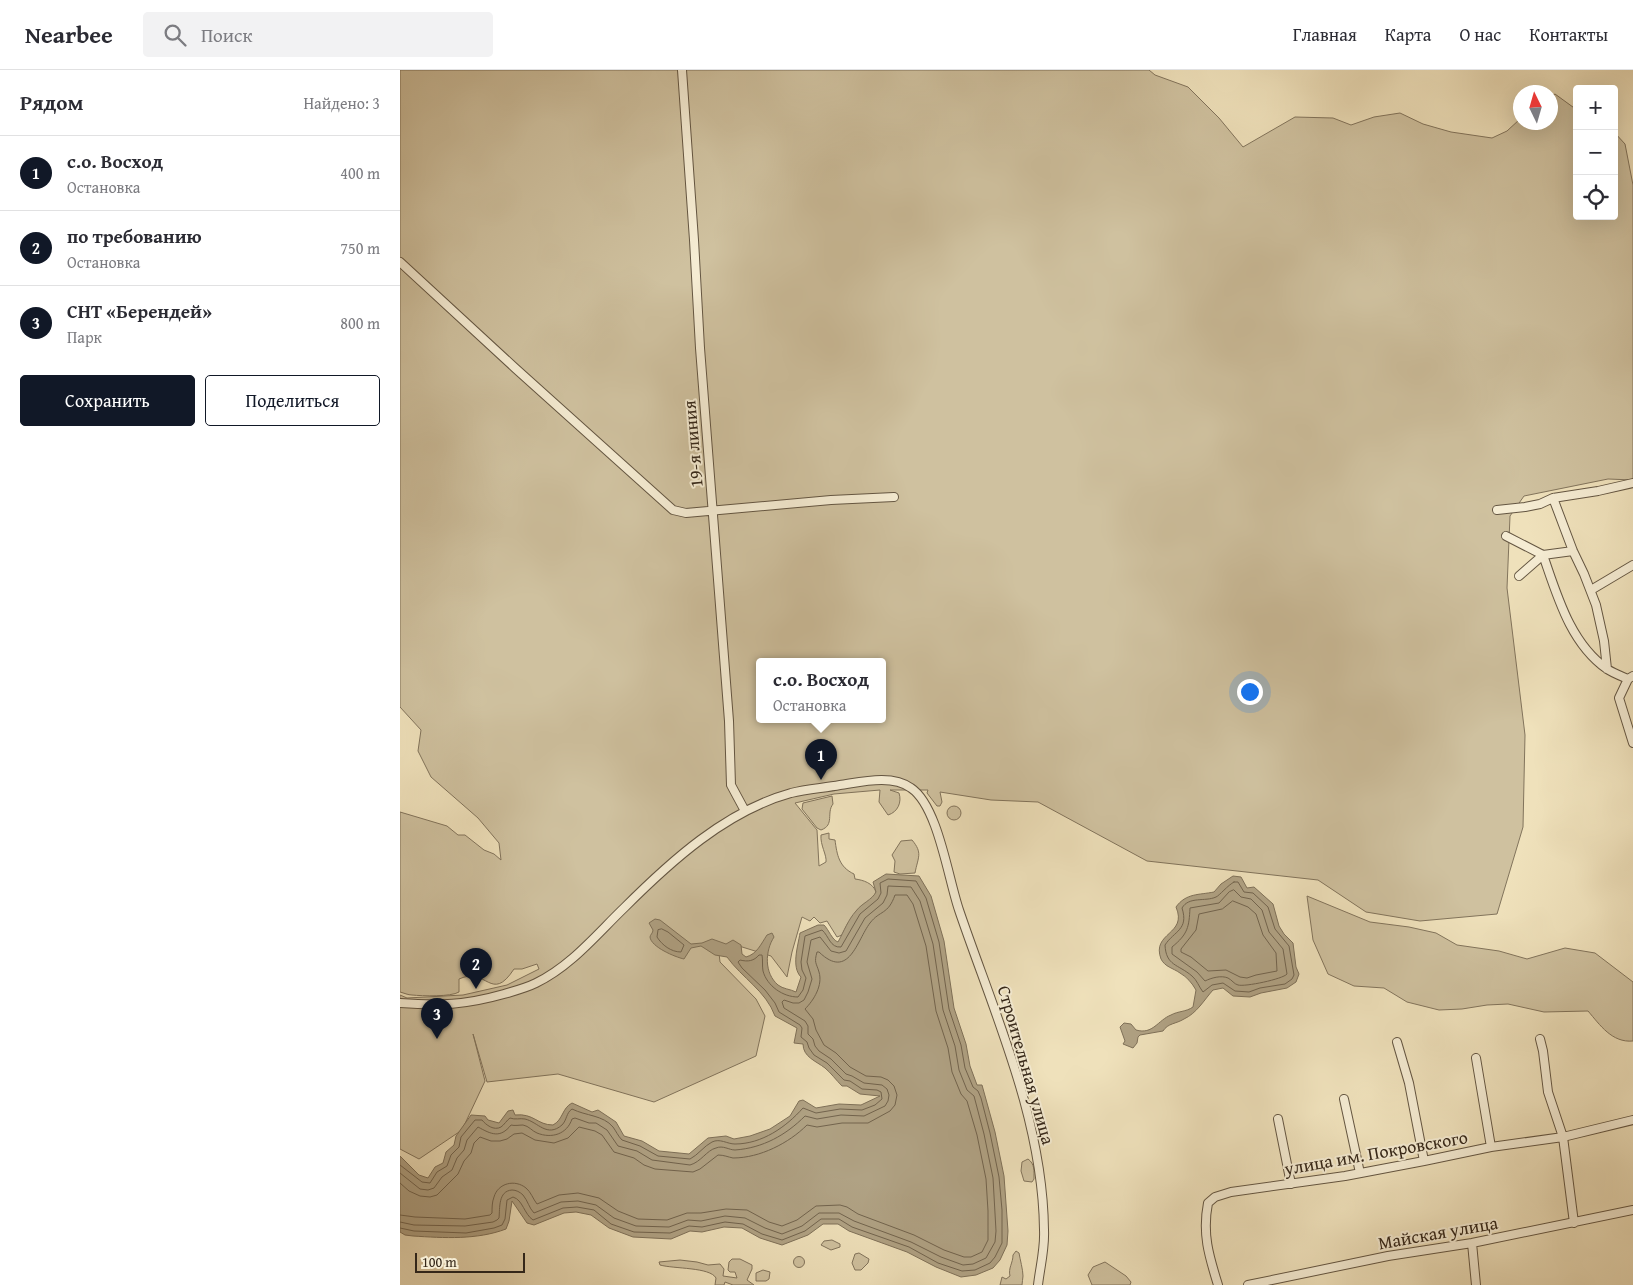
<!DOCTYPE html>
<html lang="ru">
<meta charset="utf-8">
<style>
body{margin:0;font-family:"Gentium Book Plus",serif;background:#f2f2f3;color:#2b2b33}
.controls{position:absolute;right:15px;top:15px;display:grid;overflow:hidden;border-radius:5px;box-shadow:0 5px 20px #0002}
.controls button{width:45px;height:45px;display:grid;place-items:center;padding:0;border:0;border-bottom:1px solid #e1e1e2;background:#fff;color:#2b2b33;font:25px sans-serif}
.compass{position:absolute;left:1113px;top:15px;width:45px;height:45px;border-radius:50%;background:#fff;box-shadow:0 5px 20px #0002;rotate:355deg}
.scale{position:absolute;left:15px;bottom:12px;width:110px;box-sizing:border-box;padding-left:5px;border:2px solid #352719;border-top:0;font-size:14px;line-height:18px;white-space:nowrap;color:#352719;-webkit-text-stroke:4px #f5ecd3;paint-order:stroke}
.you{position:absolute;left:849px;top:621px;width:18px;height:18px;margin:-12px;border:4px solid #fff;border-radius:50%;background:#1a73e8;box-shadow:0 0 0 8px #1a73e833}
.badge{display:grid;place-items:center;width:32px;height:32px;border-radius:50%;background:#111827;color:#fff;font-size:16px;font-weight:700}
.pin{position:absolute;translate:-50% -41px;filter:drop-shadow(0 1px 2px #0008)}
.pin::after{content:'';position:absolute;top:26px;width:18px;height:15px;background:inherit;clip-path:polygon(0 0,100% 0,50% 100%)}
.popup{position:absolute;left:356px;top:588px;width:130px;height:65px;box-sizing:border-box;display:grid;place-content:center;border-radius:5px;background:#fff;filter:drop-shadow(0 1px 4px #0005);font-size:16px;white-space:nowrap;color:#7c7c81}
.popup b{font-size:19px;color:#2b2b33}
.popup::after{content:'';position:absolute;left:50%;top:100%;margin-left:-10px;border:10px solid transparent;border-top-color:#fff}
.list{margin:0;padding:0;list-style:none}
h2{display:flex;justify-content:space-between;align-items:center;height:65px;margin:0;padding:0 20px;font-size:21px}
h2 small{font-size:16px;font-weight:400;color:#7c7c81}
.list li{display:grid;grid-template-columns:32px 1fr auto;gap:15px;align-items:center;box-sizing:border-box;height:75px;padding:0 20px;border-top:1px solid #e1e1e2}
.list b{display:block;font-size:19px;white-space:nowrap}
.list p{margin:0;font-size:16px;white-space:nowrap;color:#7c7c81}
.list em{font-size:16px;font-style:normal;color:#7c7c81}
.actions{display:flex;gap:10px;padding:15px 20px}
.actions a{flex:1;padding:11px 0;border:1px solid #111827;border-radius:5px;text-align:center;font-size:18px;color:#111827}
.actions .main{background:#111827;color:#fff}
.icon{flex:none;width:28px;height:28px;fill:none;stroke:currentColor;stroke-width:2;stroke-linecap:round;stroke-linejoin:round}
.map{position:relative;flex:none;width:1233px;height:1215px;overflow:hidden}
header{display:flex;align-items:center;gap:30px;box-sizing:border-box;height:70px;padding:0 25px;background:#fff;border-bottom:1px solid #e1e1e2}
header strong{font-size:24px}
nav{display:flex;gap:28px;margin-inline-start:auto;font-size:18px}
.search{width:350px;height:45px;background:#f2f2f3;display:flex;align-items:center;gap:12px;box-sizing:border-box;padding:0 18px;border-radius:5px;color:#7c7c81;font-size:19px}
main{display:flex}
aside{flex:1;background:#fff}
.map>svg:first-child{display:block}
.green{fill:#cfc19f;stroke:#82745c;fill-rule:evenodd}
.water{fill:#b0a284;stroke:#7f7159}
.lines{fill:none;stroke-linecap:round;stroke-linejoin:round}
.shore{stroke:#72644e;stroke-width:1}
.minor-casing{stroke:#645642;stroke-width:10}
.minor{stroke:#f5ecd3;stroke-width:8}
.labels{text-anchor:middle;stroke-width:4;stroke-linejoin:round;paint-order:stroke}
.street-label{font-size:18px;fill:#352719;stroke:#f5ecd3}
</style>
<header>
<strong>Nearbee</strong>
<div class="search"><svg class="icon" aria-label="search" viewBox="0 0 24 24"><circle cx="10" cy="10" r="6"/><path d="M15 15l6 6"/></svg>Поиск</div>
<nav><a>Главная</a><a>Карта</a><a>О нас</a><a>Контакты</a></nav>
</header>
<main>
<aside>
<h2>Рядом<small>Найдено: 3</small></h2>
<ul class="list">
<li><span class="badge">1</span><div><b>с.о. Восход</b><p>Остановка</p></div><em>400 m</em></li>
<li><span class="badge">2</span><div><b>по требованию</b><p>Остановка</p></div><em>750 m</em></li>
<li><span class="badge">3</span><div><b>СНТ «Берендей»</b><p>Парк</p></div><em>800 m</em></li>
</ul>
<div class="actions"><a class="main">Сохранить</a><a>Поделиться</a></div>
</aside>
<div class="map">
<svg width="1233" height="1215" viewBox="0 0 1233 1215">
<rect width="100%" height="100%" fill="#efe1bb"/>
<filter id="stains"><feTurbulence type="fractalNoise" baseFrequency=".004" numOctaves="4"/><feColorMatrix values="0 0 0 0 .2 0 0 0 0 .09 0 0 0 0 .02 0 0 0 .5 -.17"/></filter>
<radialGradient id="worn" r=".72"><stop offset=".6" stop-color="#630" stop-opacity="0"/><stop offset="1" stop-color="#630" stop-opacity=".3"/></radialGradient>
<path class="green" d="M0,0h749l6,5 33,12 31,31 24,29 52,-30 38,1 18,7 23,-8 26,-4 23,11 28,8 41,6 15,-7 13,-12v3h30l1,-26 4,-2 22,16v106h37v-84l11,12 8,41v295l-25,-1 -84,17 -14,20 -3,72 18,147 -2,92 -26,87 -77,7 -54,-9 -48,-32 -171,-19 -109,-59 -47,-2 -51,-8 2,10 -2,4h-3l-10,-13 1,-3h-38l9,3c3,9 -1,19 -11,22l-9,-13 1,-12 -46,4 -39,9 22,27 2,36 7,-4c1,-7 -6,-17 -5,-27l8,-2v6l6,1c2,15 4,27 19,34l1,5c8,1 18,4 21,13l-2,5 -26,26 -6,12 -5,2 -10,-16 -7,2 -6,-6 -4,4 -8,-4 -10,35 -5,25 -16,-21 -32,-10 -21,-2 2,18 36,37 9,17 -9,40 -102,46 -96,-28 -71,8 -14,-48 12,47 -23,49 -43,29 -19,-10v-154l7,3 56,-3 44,-10 32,-16 -2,-5 -15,5h-8c-23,35 -27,-3 -55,10v13c-8,5 -37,4 -47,3 -4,0 -8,-2 -12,-3v-180l47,14 11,9h7l19,15 10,4 7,6 -2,-17 -21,-25 -47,-41 -13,-26 3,-21 -21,-23zM360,591h122v58h-122z
M432,726l1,8c-7,9 2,21 -12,26l-4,-2 -15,-19 1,-6z
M547 743a7 7 0 1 1 14 0a7 7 0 1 1-14 0Z
M512,770c11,13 6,17 3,33l-15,1 -6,-2 1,-11 -3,-6 9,-14z
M907,826l63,26 39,5 27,6 21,12 42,6 28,8 38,-11 30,5 38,29v59c-21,2 -33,-16 -45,-30l-44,1 -36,-8 -21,1 -25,4 -23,1 -32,-8 -23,-14 -30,-2 -26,-12 -15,-34z
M628,1089c7,5 6,12 6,20l-2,3 -8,-1 -3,-10 1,-9z
M432,1170l8,4v3l-9,3 -10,-5 3,-4z
M616,1181l3,2c1,6 4,17 4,23 0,3 -1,6 -1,9h-22l2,-8 4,2 4,-3c-2,-8 3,-13 3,-21z
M459,1183l10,6 -1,4 -7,7h-6l-3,-7 3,-9z
M393.5 1192a5.5 5.5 0 1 1 11 0a5.5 5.5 0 1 1-11 0Z
M332,1189h8l12,6v4l-5,11 7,5h-21l-8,-3 -1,3h-9l1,-7c-6,-11 -42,-9 -56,-13l-1,-3 21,-2 17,2 11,3 12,-1 4,5 -1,7 14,2 -2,-6h-5l-2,-2 1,-8z
M705,1192l21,14 5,6 -1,3h-38l-4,-10 5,-8z
M363,1200l7,2 -1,7 -3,2h-10v-8z"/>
<path class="water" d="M486,804l33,2 12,20 13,45 10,67 12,36 4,22 7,19h5l13,47 9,44 4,55 -1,14 -7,15 -7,8 -17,7 -15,2 -25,-10 -29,-15 -58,-21 -11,-7h-15l-15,11 -26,10 -22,-7 -18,-10 -18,-1 -22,5 -12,-1 -19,8 -38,-2 -24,-9 -18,-13 -15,-3 -12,1 -30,12 -7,-2 -15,-22 -3,20 -3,8c-29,11 -62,9 -93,7l-8,-1 -5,-3v-76l19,19 9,3 7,-11 8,-4 3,-11 8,-7 2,-9 15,-21 14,1 3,4 11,3 9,-12 5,-1 2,5c19,-2 22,10 38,10 10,-5 9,-17 19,-22l20,9 6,-2 18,12 8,14 18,5 17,10 30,3 19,-16 18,-2 8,3 16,-3 20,-7 20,-13 9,-15 4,-1 13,8 23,-4 22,1 19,-9 -20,-2 -13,-8h-5c-6,-6 -11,-13 -17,-18 -9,-7 -22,-11 -22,-24l-9,-1 3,-15 -22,-12c-9,-25 -33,-38 -48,-59l-12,-2 -14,-9 -10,2 -7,11c-9,-2 -33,-12 -34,-22 0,-2 3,-4 3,-7l-4,-7 6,-4 5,1 31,24 11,-1 10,-4 14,5 7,-4 8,5 1,9 4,3c11,-3 15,-13 21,-22l5,-2 2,4c-9,14 -10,36 4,48 5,4 12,4 18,7l5,-15c-10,-10 -3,-31 -1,-44l18,-8h6c5,5 8,15 14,17 6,-11 10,-22 18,-31 6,-8 16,-11 20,-19l-3,-10z
M833,806l8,1 6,11 7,-1 19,17 6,22 5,8 9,9 3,24 3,7 -3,8 -9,6 -26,5 -11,4 -17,-1 -10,-8 -10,2c-9,10 -16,23 -29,29 -8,5 -16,4 -21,12l-23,4 -2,2 -1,6 -4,5 -10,-4 2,-3 -5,-14 4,-4 7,1 5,6c17,5 22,-10 35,-15 7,-4 15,-3 22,-8l3,-17c-4,-7 -9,-13 -16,-17 -7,-5 -15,-6 -19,-14 -10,-27 27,-24 15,-52 10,-14 23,-12 38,-15l7,-8z"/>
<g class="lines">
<path class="shore" d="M834,812h4l6,10 9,1 15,14 7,22 14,17 5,29 -2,4 -7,5 -25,4 -11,4 -14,-1 -12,-8 -11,2 -9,7c-4,-5 -6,-12 -11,-16 -14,-12 -26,-10 -27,-31 9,-14 24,-15 17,-37 7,-12 23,-6 34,-11 3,-1 12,-12 18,-15z
M834,820l7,7 10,2 11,11 7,22 14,17 4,25c-4,5 -42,13 -49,11 -4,-1 -6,-5 -10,-7 -7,-3 -17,0 -23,3l-8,-9 -25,-18v-7c16,-13 17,-20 18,-39l29,-5 10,-11z
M833,831l15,6 8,7 7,21 13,18 1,18 -21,4 -9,3 -7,-1 -14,-7 -18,1 -17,-14 -10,-5v-3l15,-19 3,-16 23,-5z
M262,859l6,3 16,13 -3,7c-10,0 -19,-7 -24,-15l1,-7z
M0,1095l22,17 8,1 7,-11 10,-6 4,-11 8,-8 2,-10 14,-17h7c4,5 12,11 19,7 3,-2 6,-7 9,-9 5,2 10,0 15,1 13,3 22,19 37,6 5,-5 4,-12 10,-16 14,7 31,6 41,18 3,4 5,9 9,13l18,6 18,10 32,3c8,-4 14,-13 22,-17 8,-4 15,2 23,2 27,0 51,-17 68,-36l13,5 24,-4 22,1 13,-5 7,-6 -1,-7 -4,-2 -15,-1 -12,-8 -6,-1 -17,-17 -13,-8 -5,-7 -2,-6 -6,-5 1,-9 -2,-3 -21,-13 -4,-9 -10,-13 -23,-22 -4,-6 2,-2c8,2 14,1 19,-5h3c1,5 0,11 1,16 4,15 20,26 35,26l5,-7 3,-12 -4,-8 -1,-8 4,-26 17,-6c7,6 8,18 19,17l19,-33 18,-15 3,-6 -1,-10 8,-4 28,2 10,17 13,44 10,67 12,36 4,23 8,19 5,4 3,7 9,35 9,44 3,33v33l-7,14 -5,6 -15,7 -13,1 -24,-8 -29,-16 -57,-20 -13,-8h-18l-16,12 -23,9 -20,-6 -19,-10 -18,-2 -23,5 -13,-1 -19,7 -36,-1 -23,-8 -17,-14 -17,-3 -14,1 -30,12c-9,-6 -10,-20 -20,-23l-6,3 -2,19 -3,6 -8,3 -28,5 -52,-2 -14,-3
M0,1103l20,16 8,1 6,-2 8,-11 10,-7 5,-12 7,-8 3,-10 11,-13c13,7 22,12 33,-2 4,1 8,0 12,0 6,1 9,6 14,8 15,6 30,1 35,-14l3,-1 14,5h7l11,7 11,16 19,5 15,9 38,5c11,-3 17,-15 26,-17 7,-3 13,2 19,2 28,-2 51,-15 70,-34l12,3 24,-4 23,1 21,-10 3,-5 1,-6 -2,-6 -5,-4 -18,-2 -12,-7 -6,-2 -15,-15 -12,-8 -4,-5 -2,-7 -5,-5v-8l-3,-5 -21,-13 -2,-6 2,-2 9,3h6l5,-3 4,-8 4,-13 -5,-17 4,-22 9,-3 11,14 8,2 7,-2 19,-33 18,-15 4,-8 1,-9 23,1 9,14 13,43 10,66 12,36 4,24 8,20 7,6 10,38 9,44 3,53 -1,11 -9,16 -13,6 -10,1 -22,-8 -30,-15 -57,-21 -15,-8h-20l-17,13 -20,8 -17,-6 -20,-10 -20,-2 -24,5 -13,-1 -19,7 -33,-1 -22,-8 -18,-13 -18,-4 -17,1 -27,11c-5,-5 -6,-12 -11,-18 -3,-3 -7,-5 -11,-5 -14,1 -12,18 -13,28l-2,2 -4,2 -28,4 -51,-1 -14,-3
M0,1113l9,8 11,5 10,1 7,-2 21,-21 6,-13 7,-8 3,-10 6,-6 11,4h9l7,-2 7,-5 8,-1 13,7 19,3 14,-5 11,-11 16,4 7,4 12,17 20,6 10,7 11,4 38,3 7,-3 18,-14c6,0 10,2 15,3 27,0 56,-15 74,-33l10,2 25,-4h26l22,-12 5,-6 2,-10 -3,-9 -6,-6 -7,-3 -15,-1 -16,-9 -14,-14 -12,-8 -8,-15 -3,-11 -8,-10c9,-9 18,-24 14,-37 -3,-10 -5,-9 -2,-20h2c30,29 38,-12 51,-29 10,-13 18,-8 25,-28h12l6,9 13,42 10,65 12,37 4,24 9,22 6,7 10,34 9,44 2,32v29l-6,12 -11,5h-7l-20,-7 -30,-15 -56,-21 -11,-7 -7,-2 -24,1 -19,14 -15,6 -13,-4 -22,-12 -21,-1 -25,4h-14l-20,7 -29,-1 -20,-8 -19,-13 -21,-5 -19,2 -22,9c-4,-5 -6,-12 -11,-16 -11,-9 -28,-5 -32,9 -2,5 -2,11 -2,16l-2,2 -25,4 -50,-2 -15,-2"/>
<defs>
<path id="minor" d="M282,0l12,170 6,108 29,373 2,64 14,26
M0,192l115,106 158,142 13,3 145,-13 63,-3
M1153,428l20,53 11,23 12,31 8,36 3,28
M1097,440l28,-3 15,-3 13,-6 45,-7 35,-8
M1106,466l37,19 30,-4
M1119,506l24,-21c14,40 27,88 64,114 6,4 14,7 21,10
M1191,520l42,-25
M1233,606l-5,3 -9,19 14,45
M0,933c40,3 65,2 104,-9 10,-3 22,-6 32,-11 35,-17 60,-48 88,-75 47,-47 102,-97 167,-115 16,-4 33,-5 49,-8 21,-3 52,-11 71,3 27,18 37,90 48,122 35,103 84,209 85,320 1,19 -4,37 -6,55
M1140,969l3,12 5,41 15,45 11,86
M997,972l12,41 15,78
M1076,988l15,89
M944,1029l16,74
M878,1049l13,65
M1072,1173l4,42
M818,1215c-9,-29 -16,-51 -10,-82l7,-6 16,-5 114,-16 79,-15 67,-14 72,-10 70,-17
M848,1215l140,-29 84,-13 161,-33"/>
</defs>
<use href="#minor" class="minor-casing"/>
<use href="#minor" class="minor"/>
</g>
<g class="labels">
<g class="street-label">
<text transform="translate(293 374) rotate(-95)" y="6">19-я линия</text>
<text transform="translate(626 995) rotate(74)" y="6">Строительная улица</text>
<text transform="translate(976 1083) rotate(-10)" y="6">улица им. Покровского</text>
<text transform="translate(1038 1163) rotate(-10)" y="6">Майская улица</text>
</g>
</g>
<rect width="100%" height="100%" filter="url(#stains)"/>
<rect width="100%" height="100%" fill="url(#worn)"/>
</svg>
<div class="controls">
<button>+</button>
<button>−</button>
<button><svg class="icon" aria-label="locate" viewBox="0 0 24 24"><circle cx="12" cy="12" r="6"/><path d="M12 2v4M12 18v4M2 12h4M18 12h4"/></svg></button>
</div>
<svg class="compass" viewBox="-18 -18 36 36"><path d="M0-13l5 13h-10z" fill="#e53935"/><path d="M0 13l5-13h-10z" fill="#7c7c81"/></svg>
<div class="scale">100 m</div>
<div class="you"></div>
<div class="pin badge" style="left:421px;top:710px">1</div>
<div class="popup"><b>с.о. Восход</b>Остановка</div>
<div class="pin badge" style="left:76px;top:919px">2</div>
<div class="pin badge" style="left:37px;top:969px">3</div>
</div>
</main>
